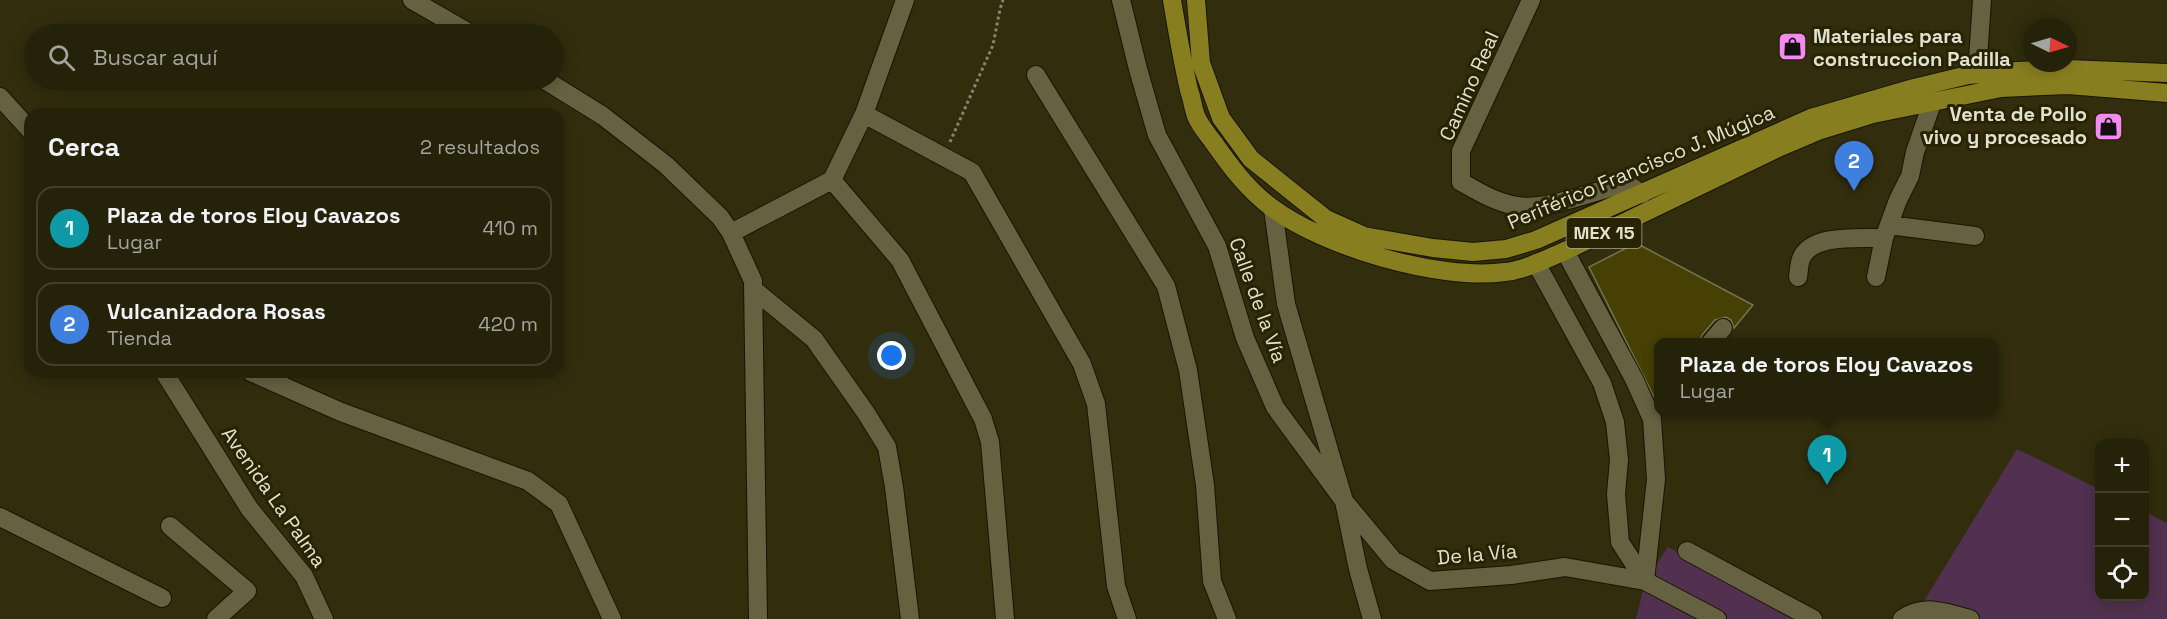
<!DOCTYPE html>
<html lang="es">
<meta charset="utf-8">
<style>
body{margin:0;font-family:"Space Grotesk",sans-serif;background:#2d2a13;color:#f1f3f6}
.controls{position:absolute;right:18px;bottom:18px;display:grid;overflow:hidden;border-radius:12px;box-shadow:0 3px 15px #0003}
.controls button{width:54px;height:54px;display:grid;place-items:center;padding:0;border:0;border-bottom:2px solid #423f2b;background:#25220a;color:#f1f3f6;font:30px sans-serif}
.compass{position:absolute;left:2023px;top:18px;width:54px;height:54px;border-radius:50%;background:#25220a;box-shadow:0 3px 15px #0003;rotate:95deg}
.you{position:absolute;left:892px;top:356px;width:21px;height:21px;margin:-15px;border:4px solid #fff;border-radius:50%;background:#1a73e8;box-shadow:0 0 0 9px #1a73e833}
.badge{display:grid;place-items:center;width:39px;height:39px;border-radius:50%;background:#f489f0;color:#fff;font-size:20px;font-weight:700}
.pin{position:absolute;translate:-50% -50px;filter:drop-shadow(0 2px 3px #0008)}
.pin::after{content:'';position:absolute;top:32px;width:21px;height:18px;background:inherit;clip-path:polygon(0 0,100% 0,50% 100%)}
.popup{position:absolute;left:1654px;top:338px;width:345px;height:78px;box-sizing:border-box;display:grid;place-content:center;border-radius:12px;background:#25220a;filter:drop-shadow(0 2px 4px #0005);font-size:20px;white-space:nowrap;color:#a3a49c}
.popup b{font-size:22px;color:#f1f3f6}
.popup::after{content:'';position:absolute;left:50%;top:100%;margin-left:-12px;border:12px solid transparent;border-top-color:#25220a}
.list{margin:0;padding:0;list-style:none}
h2{display:flex;justify-content:space-between;align-items:center;height:78px;margin:0;padding:0 24px;font-size:26px}
h2 small{font-size:20px;font-weight:400;color:#a3a49c}
.list li{display:grid;grid-template-columns:39px 1fr auto;gap:18px;align-items:center;box-sizing:border-box;height:84px;margin:0 12px 12px;padding:0 12px;border:2px solid #423f2b;border-radius:18px}
.list b{display:block;font-size:22px;white-space:nowrap}
.list p{margin:0;font-size:20px;white-space:nowrap;color:#a3a49c}
.list em{font-size:20px;font-style:normal;color:#a3a49c}
.icon{flex:none;width:33px;height:33px;fill:none;stroke:currentColor;stroke-width:2;stroke-linecap:round;stroke-linejoin:round}
.map{position:relative;flex:none;width:2167px;height:619px;overflow:hidden}
.search{position:absolute;background:#25220a;box-shadow:0 3px 15px #0003;left:24px;top:24px;width:540px;height:66px;display:flex;align-items:center;gap:15px;box-sizing:border-box;padding:0 21px;border-radius:33px;color:#a3a49c;font-size:22px}
.panel{position:absolute;background:#25220a;box-shadow:0 3px 15px #0003;left:24px;top:108px;width:540px;height:270px;border-radius:18px}
.map>svg:first-child{display:block}
.green{fill:#51314f}
.building{fill:#464004;stroke:#777452;stroke-width:1.5}
.lines{fill:none;stroke-linecap:round;stroke-linejoin:round}
.minor-casing{stroke:#191500;stroke-width:20}
.major-casing{stroke:#191500;stroke-width:20}
.path{stroke:#87856b;stroke-width:3;stroke-dasharray:3 3;stroke-linecap:butt}
.minor{stroke:#656141;stroke-width:18}
.major{stroke:#877e1f;stroke-width:18}
.labels{text-anchor:middle;stroke-width:6;stroke-linejoin:round;paint-order:stroke}
.shield{fill:#272303;stroke:#aaa892;stroke-width:1.5}
.shield-label{font-size:18px;font-weight:bold;fill:#e2e1cf}
.poi-label{font-size:20px;font-weight:bold;fill:#e2e1cf;stroke:#272303;text-anchor:start}
.street-label{font-size:20px;fill:#e2e1cf;stroke:#272303}
</style>
<div class="map">
<svg width="2167" height="619" viewBox="0 0 2167 619">
<rect width="100%" height="100%" fill="#312d0d"/>
<path class="green" d="M2017,449l82,40 1,107h44l1,-84 22,11v96h-254z
M1668,547l145,72h-177l9,-38z"/>
<path class="building" d="M1636,243l117,62 -19,23 -3,-8 -5,-3 -11,3 -13,15 -2,7h-41v65l-70,-140z"/>
<g class="lines">
<defs>
<path id="minor" d="M412,0l59,34
M1121,0l17,69 19,66 60,111 28,92 30,69 69,94 49,59 37,21 81,-6 54,-8 80,14
M1531,0l-70,151v31c18,10 36,21 56,24 32,5 77,-16 110,-22l15,10
M1977,74l5,-74
M1036,75l130,211 22,84 17,115 7,96 15,38
M545,80l58,36 63,49 54,52 11,16 22,48 5,338
M0,97l30,33
M864,114l108,58 110,192 14,40 20,182 11,33
M832,180l68,80 83,159 7,23 15,177
M1273,209l13,95 58,197 14,68 14,50
M1889,225l86,11
M731,233l101,-53 32,-66 41,-114
M1565,251l69,128 18,40 4,60 -11,102
M1536,263l66,120 13,39 4,38 -3,34 4,48 25,39 72,38
M1798,277c1,-6 1,-13 3,-18 10,-26 60,-20 83,-21
M1876,277l8,-39 14,-38 12,-24 5,-24 17,-49
M753,289l61,50 52,74 21,34 7,40 16,132
M1711,342l12,-14
M164,372l85,136 55,68 20,43
M251,372l90,40 187,69 31,23 53,115
M0,517l162,81
M170,526l77,65 -31,28
M1687,551l126,68
M1902,619c24,-16 42,-6 68,0"/>
<path id="major" d="M1172,0c5,30 10,60 17,90 3,8 4,18 7,26 4,10 12,19 18,27 16,23 34,47 57,64 53,40 168,74 234,65 20,-2 41,-13 60,-21l213,-103 40,-17 55,-17 128,-26 67,-3 99,8
M1196,0l5,63 20,55 30,41 75,60 38,17 69,12 40,4 33,-3 30,-9 275,-122 103,-30 54,-13 49,-4 50,-2 100,4"/>
</defs>
<use href="#minor" class="minor-casing"/>
<use href="#major" class="major-casing"/>
<path class="path" d="M950,142l43,-97 7,-36 3,-9"/>
<use href="#minor" class="minor"/>
<use href="#major" class="major"/>
</g>
<defs>
<symbol id="shop-square" viewBox="-11 -11 22 22"><rect x="-9" y="-9" width="18" height="18" rx="4" fill="#f489f0" stroke="#272303"/><path d="M-5-2.5h2.3a2.7 3.5 0 0 1 5.4 0H5L5.5 6h-11ZM-1.5-2.5h3a1.5 2.3 0 0 0-3 0Z" fill="#111"/></symbol>
</defs>
<g fill-rule="evenodd">
<use href="#shop-square" x="1776" y="30" width="33" height="33"/>
<use href="#shop-square" x="2092" y="110" width="33" height="33"/>
</g>
<g class="labels">
<rect class="shield" x="1566.5" y="218" width="75" height="30" rx="4.5"/>
<g class="shield-label">
<text x="1604" y="239">MEX 15</text>
</g>
<g class="poi-label">
<text x="1813" y="43">Materiales para<tspan x="1813" dy="23">construccion Padilla</tspan></text>
<text x="2087" y="121" text-anchor="end">Venta de Pollo<tspan x="2087" dy="23">vivo y procesado</tspan></text>
</g>
<g class="street-label">
<text transform="translate(1469 86) rotate(-66)" y="7">Camino Real</text>
<text transform="translate(1641 167) rotate(-23)" y="7">Periférico Francisco J. Múgica</text>
<text transform="translate(1258 300) rotate(70)" y="7">Calle de la Vía</text>
<text transform="translate(274 497) rotate(55)" y="7">Avenida La Palma</text>
<text transform="translate(1477 554) rotate(-5)" y="7">De la Vía</text>
</g>
</g>
</svg>
<div class="controls">
<button>+</button>
<button>−</button>
<button><svg class="icon" aria-label="locate" viewBox="0 0 24 24"><circle cx="12" cy="12" r="6"/><path d="M12 2v4M12 18v4M2 12h4M18 12h4"/></svg></button>
</div>
<svg class="compass" viewBox="-18 -18 36 36"><path d="M0-13l5 13h-10z" fill="#e53935"/><path d="M0 13l5-13h-10z" fill="#a3a49c"/></svg>
<div class="you"></div>
<div class="pin badge" style="left:1827px;top:485px;background:#0f9aa8">1</div>
<div class="popup"><b>Plaza de toros Eloy Cavazos</b>Lugar</div>
<div class="pin badge" style="left:1854px;top:191px;background:#3f7fe0">2</div>
<div class="search"><svg class="icon" aria-label="search" viewBox="0 0 24 24"><circle cx="10" cy="10" r="6"/><path d="M15 15l6 6"/></svg>Buscar aquí</div>
<section class="panel">
<h2>Cerca<small>2 resultados</small></h2>
<ul class="list">
<li><span class="badge" style="background:#0f9aa8">1</span><div><b>Plaza de toros Eloy Cavazos</b><p>Lugar</p></div><em>410 m</em></li>
<li><span class="badge" style="background:#3f7fe0">2</span><div><b>Vulcanizadora Rosas</b><p>Tienda</p></div><em>420 m</em></li>
</ul>
</section>
</div>
